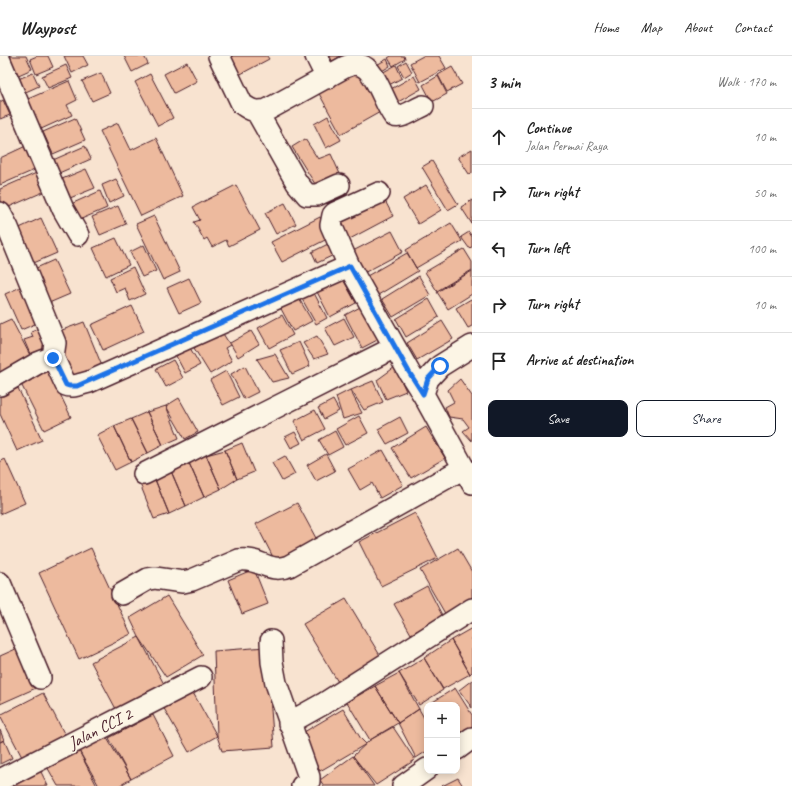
<!DOCTYPE html>
<meta charset="utf-8">
<style>
body{margin:0;font-family:Caveat,sans-serif;background:#f2f2f2;color:#222}
.controls{position:absolute;right:12px;bottom:12px;display:grid;overflow:hidden;border-radius:8px;box-shadow:0 2px 10px #0003}
.controls button{width:36px;height:36px;display:grid;place-items:center;padding:0;border:0;border-bottom:1px solid #e0e0e0;background:#fff;color:#222;font:20px sans-serif}
.stop{position:absolute;width:12px;height:12px;margin:-9px;border:3px solid #1a73e8;border-radius:50%;background:#fff}
.stop.end{background:#1a73e8;border-color:#fff;box-shadow:0 1px 4px #0008}
.list{margin:0;padding:0;list-style:none}
h2{display:flex;justify-content:space-between;align-items:center;height:52px;margin:0;padding:0 16px;font-size:17px}
h2 small{font-size:13px;font-weight:400;color:#767676}
.list li{display:grid;grid-template-columns:26px 1fr auto;gap:12px;align-items:center;box-sizing:border-box;height:56px;padding:0 16px;border-top:1px solid #e0e0e0}
.list b{display:block;font-size:15px;white-space:nowrap}
.list p{margin:0;font-size:13px;white-space:nowrap;color:#767676}
.list em{font-size:13px;font-style:normal;color:#767676}
.actions{display:flex;gap:8px;padding:12px 16px}
.actions a{flex:1;padding:9px 0;border:1px solid #111827;border-radius:8px;text-align:center;font-size:14px;color:#111827}
.actions .main{background:#111827;color:#fff}
.icon{flex:none;width:22px;height:22px;fill:none;stroke:currentColor;stroke-width:2;stroke-linecap:round;stroke-linejoin:round}
.map{position:relative;flex:none;width:472px;height:730px;overflow:hidden}
header{display:flex;align-items:center;gap:24px;box-sizing:border-box;height:56px;padding:0 20px;background:#fff;border-bottom:1px solid #e0e0e0}
header strong{font-size:19px}
nav{display:flex;gap:22px;margin-inline-start:auto;font-size:14px}
main{display:flex}
aside{flex:1;background:#fff}
.map>svg:first-child{display:block}
.building{fill:#edba9e;stroke:#4a1f2b}
.lines{fill:none;stroke-linecap:round;stroke-linejoin:round}
.minor-casing{stroke:#4a1f2b;stroke-width:24}
.minor{stroke:#fcf5e5;stroke-width:21}
.route{stroke:#1a73e8;stroke-width:5}
.labels{text-anchor:middle;stroke-width:3;stroke-linejoin:round;paint-order:stroke}
.street-label{font-size:17px;fill:#4a1f2b;stroke:#fcf5e5}
</style>
<header>
<strong>Waypost</strong>
<nav><a>Home</a><a>Map</a><a>About</a><a>Contact</a></nav>
</header>
<main>
<div class="map">
<svg width="472" height="730" viewBox="0 0 472 730">
<rect width="100%" height="100%" fill="#f8e3d0"/>
<filter id="ink" filterUnits="userSpaceOnUse"><feTurbulence type="fractalNoise" baseFrequency=".025" numOctaves="2"/><feDisplacementMap in="SourceGraphic" scale="8" xChannelSelector="R" yChannelSelector="G"/><feConvolveMatrix kernelMatrix="1 2 1 2 8 2 1 2 1" color-interpolation-filters="sRGB"/></filter>
<g filter="url(#ink)">
<path class="building" d="M4,0h22l6,13 -18,8z
M37,0h11l5,11 -17,7 -6,-15z
M64,0h19l5,9 -16,8z
M124,0h20l4,8 -16,8z
M228,0h39l2,3 -32,17z
M330,0h11l-9,5z
M391,0h13l1,3 -12,7 -5,-8z
M423,0h16l7,12 -26,14 -10,-19z
M387,3l3,7 -13,8 -4,-7z
M406,5l6,11 -8,5 -6,-11z
M187,6l10,19 -23,12 -10,-19z
M66,9l6,13 -24,10 -6,-12z
M357,9l25,46 -41,23 -25,-46z
M396,9l6,13 -15,8 -7,-12z
M452,11l10,17 -15,8 -9,-17z
M33,17l6,13 -20,9 -6,-14z
M101,17l9,20 -18,8 -10,-20z
M150,18l23,44 -15,8 -23,-44z
M414,20l7,13 -23,13 -7,-13z
M438,20l9,18 -15,8 -9,-17z
M69,25l8,19 -10,5 5,10 -33,15 -18,-28z
M3,44l7,15 -10,4v-17z
M328,60l13,24 -15,8 -12,-24z
M75,62l10,22 -32,14 -10,-22z
M118,67l13,27 25,-12 27,58 -42,20 -41,-85z
M305,83l13,20 13,-5 9,20 -25,10 -23,-37z
M28,89l11,23 -39,17v-27z
M85,90l6,13 -32,14 -6,-13z
M472,93v24l-3,1 -11,-17z
M432,105l26,43 -10,6 -26,-43z
M86,113l9,19 -25,10 -8,-19z
M41,115l9,18 -48,21 -2,-4v-17z
M116,123l8,17 -15,7 -7,-18z
M236,129l24,45 -31,16 -3,-6 -14,7 -5,-9 -3,2 -10,-18 6,-2 -7,-13z
M426,129l15,25 -23,14 -15,-25z
M100,135l7,17 -28,12 -8,-16z
M383,141l10,19 -47,25 -11,-19z
M472,144v24l-11,-17z
M285,147l11,21 -20,10 -11,-21z
M118,150l8,18 -26,11 -8,-18z
M154,160l26,56 -17,8 -27,-56z
M320,161l11,20 -49,25 -11,-20z
M41,162l16,35 -28,12 -16,-34z
M451,167l11,18 -46,27 -10,-18z
M392,175l11,21 -43,23 -11,-22z
M469,176l3,5v10l-3,1 -8,-11z
M116,182l13,27 -23,11 -13,-28z
M334,185l6,11 -23,11 -5,-11z
M144,189l12,26 -14,6 -12,-25z
M464,193l8,13v8l-35,21 -12,-19z
M407,197l11,18 -40,24 -11,-19z
M54,204l16,34 -21,9 -15,-34z
M133,211l12,27 -15,7 -5,-13 -9,4 -6,-14z
M472,215v23l-24,15 -11,-17z
M340,218l16,29 -26,14 -15,-29z
M419,220l11,19 -37,22 -11,-18z
M189,222l12,25 -22,10 -12,-25z
M25,229l17,36 -21,9 -16,-36z
M314,237l13,25 -11,6 -14,-25z
M298,241l14,24 -19,10 -13,-24z
M429,243l10,18 -33,20 -10,-18z
M471,243l1,2v25l-4,2 -12,-20z
M366,248l17,33 -21,11 -17,-33z
M132,250l12,25 -41,19 -12,-25z
M282,259l11,20 -24,13 -11,-20z
M344,262l10,19 -19,9 -10,-18z
M11,263l20,38 -31,16v-49z
M442,265l11,18 -36,21 -10,-17z
M84,266l20,49 -30,11 -20,-49z
M46,270l8,19 -24,9 -6,-14 9,-3 -2,-5z
M251,275l8,13 -21,13 -8,-14z
M222,276l8,13 -5,3 7,13 -22,13 -16,-26z
M317,280l11,18 -14,5 -11,-16z
M299,286l11,24 -18,8 -12,-24z
M190,292l10,17 -15,8 -9,-17z
M275,298l14,24 -17,4 -15,-23z
M173,304l10,18 -17,9 -10,-18z
M245,310l13,26 -14,7 -13,-25z
M395,311l11,24 -20,8 -9,-19z
M48,313l23,48 -27,13 -24,-48z
M226,315l13,26 -16,8 -13,-25z
M460,323l12,17v45l-9,-10 6,-4 -6,-8 -14,-2 -4,-10 9,-5 -6,-12z
M373,325l10,21 -19,8 -13,-20z
M18,332l24,52 -25,11 -17,-37v-18z
M350,334l12,23 -19,6 -7,-22z
M179,342l19,34 -13,7 -19,-33z
M333,344l6,11 -15,8 -6,-11z
M166,350l13,32 -16,7 -16,-33z
M315,354l10,19 -21,11 -10,-19z
M147,356l16,33 -15,8 -17,-34z
M359,360l9,17 -23,12 -9,-16z
M400,361l8,16 -21,11 -9,-15z
M131,363l17,34 -17,9 -17,-36z
M114,370l17,36 -16,8 -18,-35z
M426,371l19,31 -34,20 -19,-30z
M335,375l8,16 -15,8 -9,-15z
M295,376l6,11 -10,5 -6,-11z
M242,387l12,29 -17,7 -12,-29z
M225,394l12,29 -16,10 -15,-34z
M383,394l20,35 -23,13 -8,-15 -12,7 -12,-21z
M326,398l9,17 -19,10 -9,-16z
M206,399l15,34 -17,8 -15,-34z
M285,400l10,18 -13,7 -10,-18z
M5,403l20,44 -25,11v-52z
M189,407l15,34 -18,9 -15,-35z
M171,415l15,35 -17,8 -15,-37z
M154,421l15,37 -15,5 -14,-35z
M297,447l20,37 -42,21 -19,-37z
M415,457l23,45 -57,28 -22,-44z
M91,492l40,86 -52,25 -40,-86z
M458,492l14,24v31l-25,14 -27,-47z
M254,513l14,35 -26,10 -14,-34z
M427,530l16,31 -32,17 -17,-30z
M167,540l36,59 -37,22 -27,-40 -9,-19z
M346,543l35,58 -43,25 -35,-58z
M472,572v44l-2,2 -19,-34z
M139,581l25,47 -48,25 -25,-47z
M451,584l19,34 -27,15 -19,-31z
M266,591l8,100 -52,4 -5,-15 -3,-85z
M18,592l18,40 -36,16v-48z
M424,602l19,32 -24,15 -20,-32z
M399,617l20,36 -21,14 -23,-37z
M472,624v28l-13,-18z
M375,630l23,37 -28,17 -23,-38z
M455,632l17,27v13l-15,9v-32h-29z
M191,633l26,47 -28,16 -27,-47z
M43,637l23,44 -43,22 -23,-44z
M343,653l18,30 5,5 -46,27 -21,-36z
M419,653l8,14v28l-11,7 -18,-35z
M153,659l21,41 -43,23 -22,-41z
M393,671l22,33 -39,25 -23,-29 17,-16z
M0,674l4,10 -4,2z
M104,677l27,46 -12,7h-20l-21,-37z
M4,684l8,18 -12,6v-22z
M78,693l19,37h-39l-12,-21z
M353,700l21,30h-50l-4,-6z
M40,714l8,16h-41z
M458,722l5,8h-21z"/>
<g class="lines">
<defs>
<path id="minor" d="M219,0l23,48c9,7 14,8 25,6l78,-43c5,-2 10,-4 15,-2 16,4 24,39 34,51 8,3 21,-7 29,-10
M316,0l11,22
M0,5l63,148 15,26
M257,56l40,71 10,12h10l22,-10
M379,137l-44,20 -2,2 -2,10 18,41 60,106 14,22 49,89
M0,157l8,15 47,115 -2,14 13,28c7,3 15,-1 23,-3l260,-116
M0,329l38,-22 15,-6
M423,338l5,-15 12,-13 32,-20
M144,418l251,-127
M0,527l40,95
M122,538l26,-15 7,-1 28,4 9,-2 47,-20c21,-3 29,14 50,6l175,-98
M271,585l1,21 4,21 33,94v4l-7,5
M289,667l34,-19 149,-95
M457,693l15,-11
M0,724l201,-103
M403,730l24,-17"/>
</defs>
<use href="#minor" class="minor-casing"/>
<use href="#minor" class="minor"/>
</g>
</g>
<g class="lines" filter="url(#ink)">
<path class="route" d="M53,302l13,27 3,1h8l273,-120 59,106 14,22 5,-15 12,-13"/>
</g>
<g class="labels">
<g class="street-label">
<text transform="translate(100 672) rotate(-27)" y="6">Jalan CCI 2</text>
</g>
</g>
</svg>
<div class="controls">
<button>+</button>
<button>−</button>
</div>
<div class="stop" style="left:440px;top:310px"></div>
<div class="stop end" style="left:53px;top:302px"></div>
</div>
<aside>
<h2>3 min<small>Walk · 170 m</small></h2>
<ul class="list">
<li><svg class="icon" aria-label="ahead" viewBox="0 0 24 24"><path d="M12 20V5M6 11l6-6 6 6"/></svg><div><b>Continue</b><p>Jalan Permai Raya</p></div><em>10 m</em></li>
<li><svg class="icon" aria-label="right" viewBox="0 0 24 24"><path d="M7 20v-9h11M14 6l5 5-5 5"/></svg><div><b>Turn right</b></div><em>50 m</em></li>
<li><svg class="icon" aria-label="left" viewBox="0 0 24 24"><path d="M17 20v-9H6M10 6l-5 5 5 5"/></svg><div><b>Turn left</b></div><em>100 m</em></li>
<li><svg class="icon" aria-label="right" viewBox="0 0 24 24"><path d="M7 20v-9h11M14 6l5 5-5 5"/></svg><div><b>Turn right</b></div><em>10 m</em></li>
<li><svg class="icon" aria-label="arrive" viewBox="0 0 24 24"><path d="M6 21V4h12l-3 4 3 4H6"/></svg><div><b>Arrive at destination</b></div></li>
</ul>
<div class="actions"><a class="main">Save</a><a>Share</a></div>
</aside>
</main>
